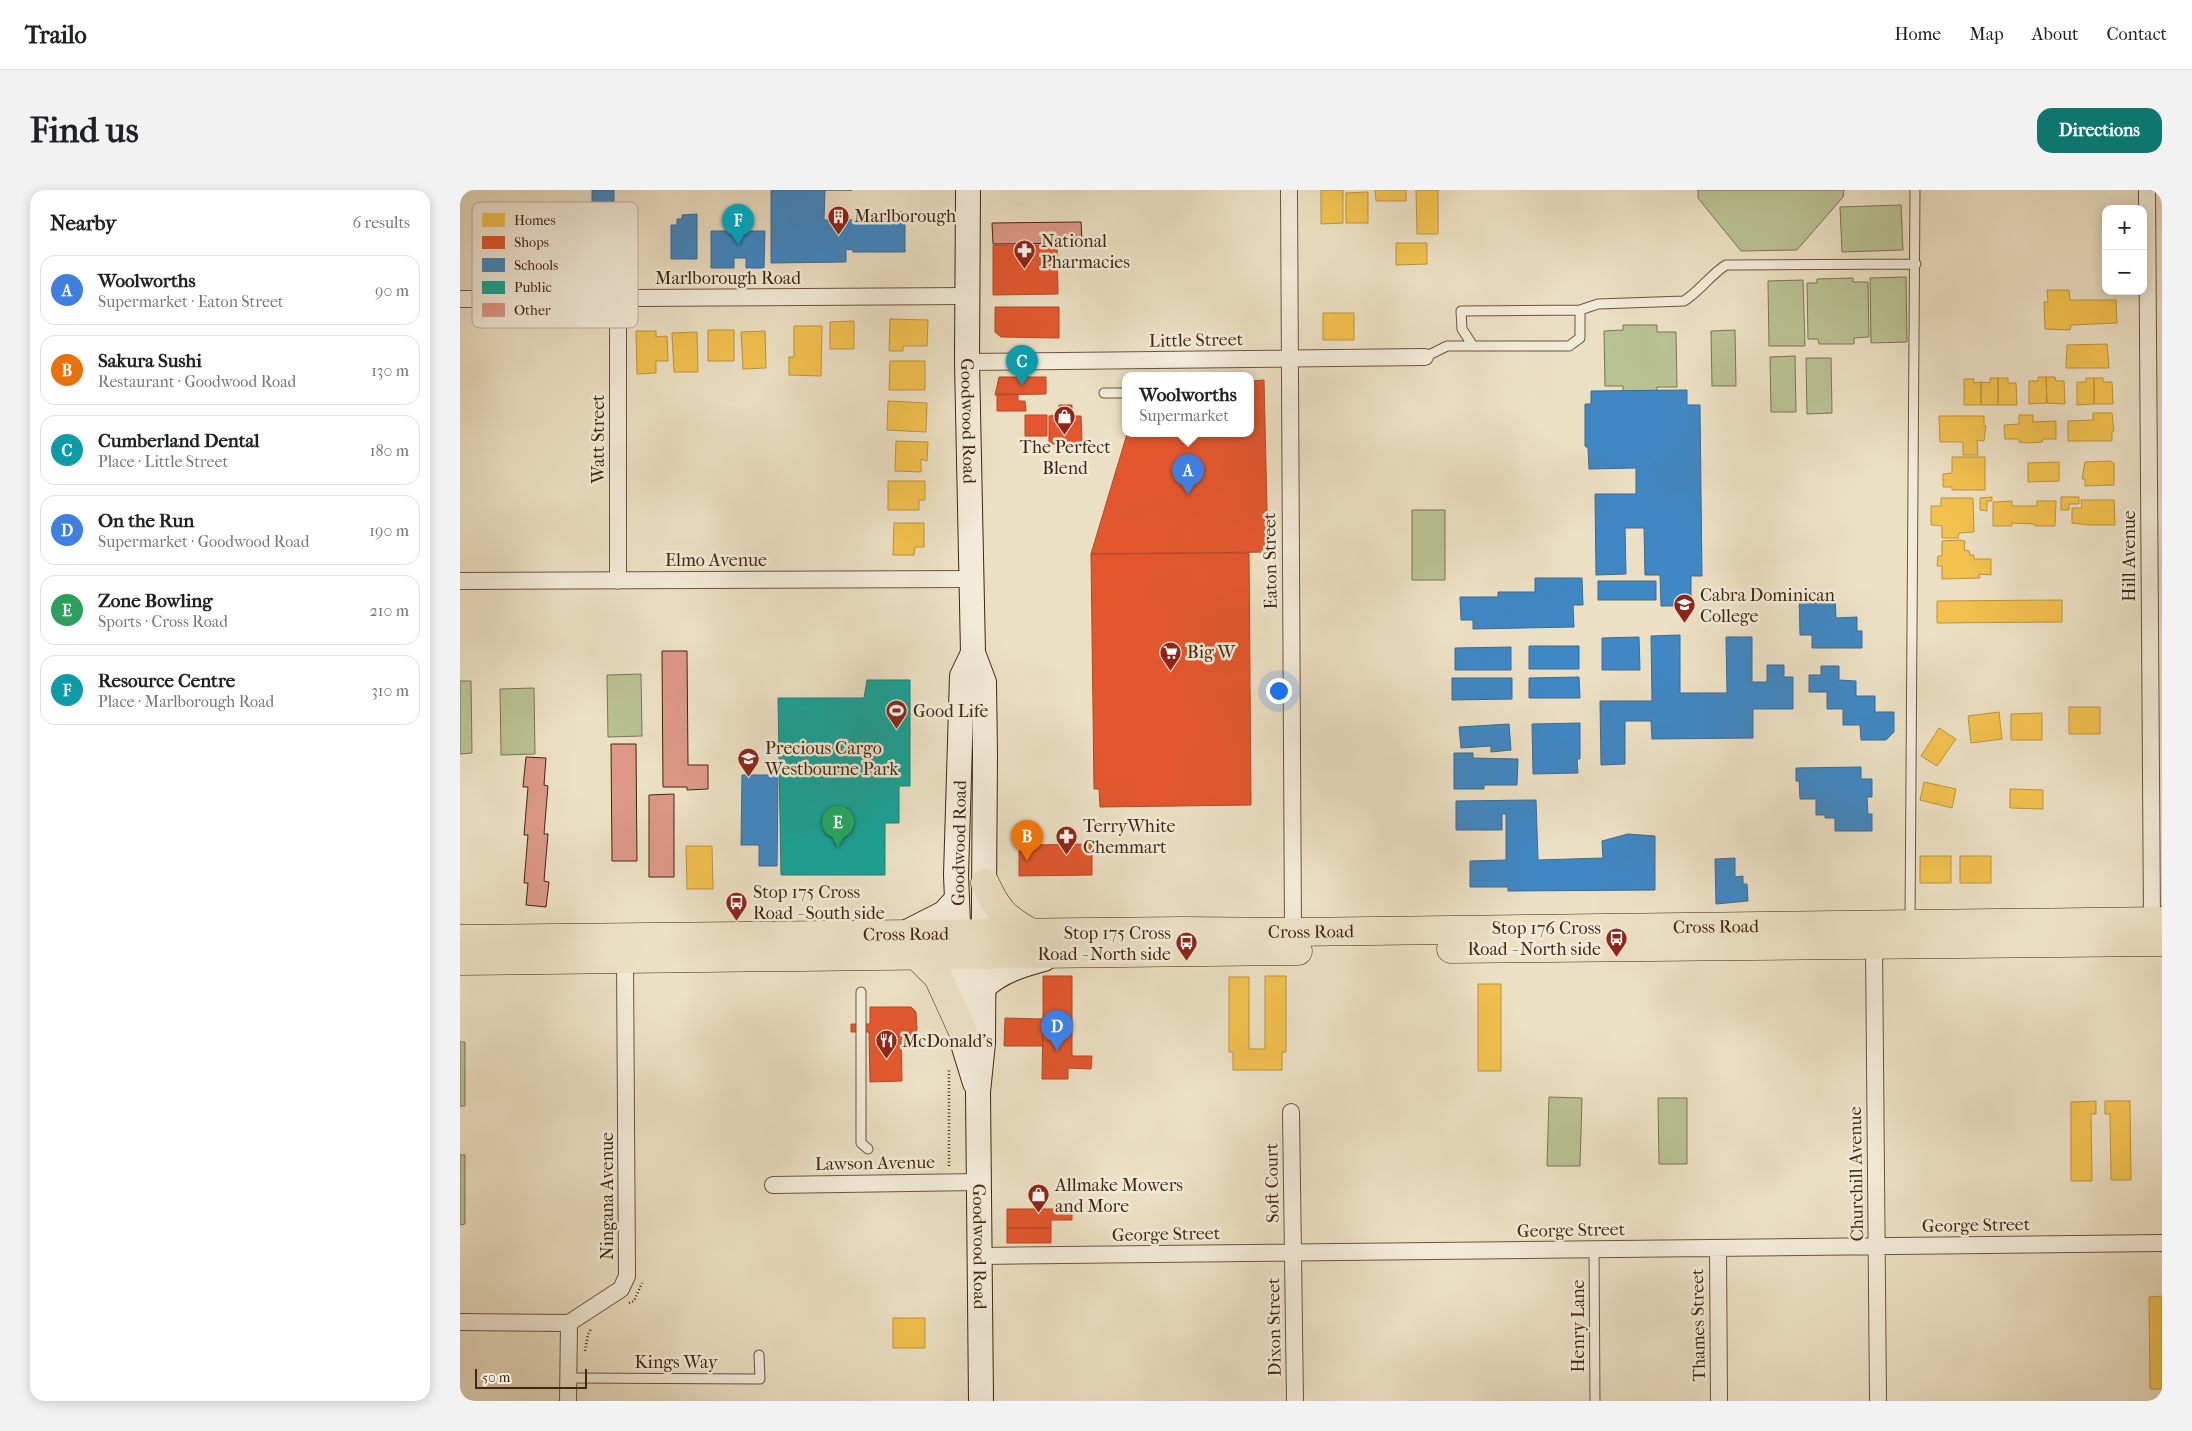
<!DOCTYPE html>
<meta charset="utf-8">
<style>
body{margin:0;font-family:"IM FELL French Canon",serif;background:#f2f2f2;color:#202124}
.controls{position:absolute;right:15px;top:15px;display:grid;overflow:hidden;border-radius:10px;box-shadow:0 2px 12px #0003}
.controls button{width:45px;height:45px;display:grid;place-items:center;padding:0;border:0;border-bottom:1px solid #e0e0e0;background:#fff;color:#202124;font:25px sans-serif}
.scale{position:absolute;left:15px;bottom:12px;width:112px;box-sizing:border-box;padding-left:5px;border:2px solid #422710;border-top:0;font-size:14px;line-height:18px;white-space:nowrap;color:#422710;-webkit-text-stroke:4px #f3ebd9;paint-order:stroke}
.you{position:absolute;left:818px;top:500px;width:18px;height:18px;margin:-12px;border:4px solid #fff;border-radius:50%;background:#1a73e8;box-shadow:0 0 0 8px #1a73e833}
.badge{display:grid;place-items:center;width:32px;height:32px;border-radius:50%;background:#0f766e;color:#fff;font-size:16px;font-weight:700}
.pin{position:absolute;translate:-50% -41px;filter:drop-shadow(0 1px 2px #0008)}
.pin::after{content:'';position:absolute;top:26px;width:18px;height:15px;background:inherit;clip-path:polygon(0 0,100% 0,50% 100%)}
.popup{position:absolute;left:662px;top:182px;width:132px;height:65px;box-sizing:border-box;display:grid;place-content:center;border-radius:10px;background:#fff;filter:drop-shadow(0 1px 4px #0005);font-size:16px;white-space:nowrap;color:#757577}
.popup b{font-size:19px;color:#202124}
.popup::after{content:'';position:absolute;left:50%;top:100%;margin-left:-10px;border:10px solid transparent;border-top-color:#fff}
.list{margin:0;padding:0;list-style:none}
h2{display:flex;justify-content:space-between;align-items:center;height:65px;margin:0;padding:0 20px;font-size:21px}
h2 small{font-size:16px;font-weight:400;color:#757577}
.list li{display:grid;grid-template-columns:32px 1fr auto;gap:15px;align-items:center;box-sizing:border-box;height:70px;margin:0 10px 10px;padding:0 10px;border:1px solid #e0e0e0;border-radius:15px}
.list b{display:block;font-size:19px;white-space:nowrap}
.list p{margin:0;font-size:16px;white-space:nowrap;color:#757577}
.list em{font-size:16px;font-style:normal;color:#757577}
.map{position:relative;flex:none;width:1702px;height:1211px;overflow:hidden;border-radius:15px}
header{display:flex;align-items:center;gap:30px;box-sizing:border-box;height:70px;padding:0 25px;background:#fff;border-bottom:1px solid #e0e0e0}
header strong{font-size:24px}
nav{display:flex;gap:28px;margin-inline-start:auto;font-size:18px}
.intro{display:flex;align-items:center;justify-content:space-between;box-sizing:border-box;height:120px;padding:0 30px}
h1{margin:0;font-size:35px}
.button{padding:12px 22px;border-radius:15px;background:#0f766e;color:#fff;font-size:18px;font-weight:700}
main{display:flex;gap:30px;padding:0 30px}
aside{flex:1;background:#fff;border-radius:15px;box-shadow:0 2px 12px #0003}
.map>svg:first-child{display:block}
.green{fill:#b9c293;stroke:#7e7452}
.homes{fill:#f2c14e;stroke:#bd933b}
.shops{fill:#e4572e;stroke:#b34925}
.schools{fill:#3f88c5;stroke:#406b8f}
.public{fill:#17a398;stroke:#247e6f}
.building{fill:#dd9888;stroke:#422710}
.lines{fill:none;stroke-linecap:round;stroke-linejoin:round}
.service-casing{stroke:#6c553d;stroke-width:11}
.minor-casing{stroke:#6c553d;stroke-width:18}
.secondary-casing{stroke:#422710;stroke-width:26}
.trunk-casing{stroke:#422710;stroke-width:29}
.path{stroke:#422710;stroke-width:2.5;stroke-dasharray:1 2.5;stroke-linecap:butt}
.service{stroke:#f3ebd9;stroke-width:9}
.minor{stroke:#f3ebd9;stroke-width:16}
.secondary{stroke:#f3ebd9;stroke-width:24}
.trunk{stroke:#ece0c4;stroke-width:28}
.labels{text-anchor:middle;stroke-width:5;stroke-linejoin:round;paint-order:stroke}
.poi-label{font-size:18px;fill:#422710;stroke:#f3ebd9;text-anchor:start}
.street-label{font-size:18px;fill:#422710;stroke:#f3ebd9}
.key{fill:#f3ebd9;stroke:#beb09d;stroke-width:1}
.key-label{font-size:14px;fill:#422710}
</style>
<header>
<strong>Trailo</strong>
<nav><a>Home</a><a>Map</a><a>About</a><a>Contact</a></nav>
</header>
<div class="intro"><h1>Find us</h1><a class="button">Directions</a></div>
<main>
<aside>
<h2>Nearby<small>6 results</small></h2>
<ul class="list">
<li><span class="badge" style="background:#3f7fe0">A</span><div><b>Woolworths</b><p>Supermarket · Eaton Street</p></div><em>90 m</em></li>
<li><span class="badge" style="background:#e8710a">B</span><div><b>Sakura Sushi</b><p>Restaurant · Goodwood Road</p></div><em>130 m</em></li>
<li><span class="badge" style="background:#0f9aa8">C</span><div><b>Cumberland Dental</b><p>Place · Little Street</p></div><em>180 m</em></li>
<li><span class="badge" style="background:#3f7fe0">D</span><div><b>On the Run</b><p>Supermarket · Goodwood Road</p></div><em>190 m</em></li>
<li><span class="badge" style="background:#2e9e5b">E</span><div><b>Zone Bowling</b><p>Sports · Cross Road</p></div><em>210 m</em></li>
<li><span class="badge" style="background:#0f9aa8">F</span><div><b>Resource Centre</b><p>Place · Marlborough Road</p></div><em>310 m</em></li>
</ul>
</aside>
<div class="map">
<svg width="1702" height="1211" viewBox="0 0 1702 1211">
<rect width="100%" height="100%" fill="#ece0c4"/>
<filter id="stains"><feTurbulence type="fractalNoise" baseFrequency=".004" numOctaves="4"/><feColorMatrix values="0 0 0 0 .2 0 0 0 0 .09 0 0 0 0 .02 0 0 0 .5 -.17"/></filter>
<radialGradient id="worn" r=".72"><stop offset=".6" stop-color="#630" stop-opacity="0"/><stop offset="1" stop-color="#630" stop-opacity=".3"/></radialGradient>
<path class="green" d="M1238,0h146l-1,7 -46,53 -56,1 -43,-53z
M1441,15l2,45 -61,2 -2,-45z
M1446,87l1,65 -36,1 -1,-65z
M1393,88v4h15l1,55 -15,1v6h-35l-1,-5h-10l-1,-56h10v-4z
M1343,90l2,66h-36l-1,-65z
M1163,135h34v7h19l1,55h-20v6h-34v-7h-18l-1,-55 19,-1z
M1275,140l1,56h-24l-1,-55z
M1335,166l1,56h-25l-1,-55z
M1346,168h25l1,55 -25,1z
M952,320h33v70h-33z
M181,484l1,62 -34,1 -1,-62z
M0,491h11l1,72 -12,1z
M74,498l1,66 -34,1 -1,-66z
M0,852h5v64h-5z
M1089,907l33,1 -2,68h-33z
M1198,908h29v66h-28z
M0,965h5v69l-5,1z"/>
<path class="homes" d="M861,0h22v33l-22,1z
M915,0h31v11h-30z
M956,0h22v44h-21z
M908,2v31h-22v-30z
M936,53h31v21l-31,1z
M1587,100h22l1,10h46l1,23 -46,2 -1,5 -25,-1 -1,-27h4z
M863,123h31v27h-31z
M430,129l38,1 -1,26h-24v5h-14z
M394,131v28h-24v-27z
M334,136h28l-1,50 -32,-1v-18h5z
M248,140h26v31h-26z
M176,141h20v6l11,-1 1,25h-12v12l-19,1z
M305,141l1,37 -23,1 -2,-37z
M237,142l1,40h-24l-2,-39z
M1647,154l2,24h-43l1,-23z
M430,171h35v29h-36z
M1578,187h8l1,26 -18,1v-23h9z
M1586,187h9l1,4h8l1,23 -18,-1z
M1530,188h8v27h-17v-23l9,1z
M1538,188h10v5h8l1,22h-19z
M1626,188h8v26l-17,1v-23h9z
M1634,188h9v4h9l1,22h-19z
M1504,189h10v4l7,-1v23h-17z
M428,211l39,2 -1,29 -39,-2z
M1633,223h19l2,18h-2v10h-44v-20l25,-1z
M1559,225h14v7l23,-1v18h-13l-1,3 -13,1 -10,-1v-3h-14l-1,-14 15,-1z
M1479,226h45v10h2l-2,15 -7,-1 1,15h-15v-13h-23z
M436,251l32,1 -1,19 -6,-2v13l-26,-1z
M1492,267h33v33h-33v-3h-9v-13l9,-1z
M1650,271l4,2v22l-29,1v-7h-3l3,-17z
M1599,272v19l-31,1v-19z
M428,291h37v19h-6v10h-31z
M1532,307v4h-5v10l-7,-1v-12z
M1601,307h18v7h-10v6h-8z
M1481,308h32l1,34 -15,1 -1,5h-16v-12l-11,-1v-19h10z
M1621,310h33l1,25h-26l-17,-2v-15h10z
M1552,311v5h25v-5h19l-1,25h-20v-2l-23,-1v3h-19v-24z
M434,333h30v24h-9l-1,8h-21z
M1500,350l5,1 -1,9 5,1 1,4h4v4h17v16l-12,-1 1,4 -38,1v-13h-5l1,-10h4v-15z
M1602,410v22l-125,1v-22z
M1609,517h31v27h-31z
M1539,522l3,27 -31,4 -3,-27z
M1582,523v27h-31v-26z
M1479,538l17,11 -19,27 -16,-10z
M1464,592l32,7 -4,19 -32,-8z
M1550,599l33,1v19l-33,-1z
M226,656h26l1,43h-26z
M1460,666h31v27h-31z
M1500,666h31v27h-31z
M805,786h21v76h-4v18h-49v-18h-4v-75h20v72h16z
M1018,794h23v87h-23z
M1636,911v13h-5l1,67h-21v-79z
M1645,911h25l1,79h-20l-1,-66h-5z
M1702,1106v93h-12l-1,-92z
M433,1128h32v30h-32z"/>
<path class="shops" d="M533,55h64l1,49 -65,1z
M535,117h64v31l-58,-1 -6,-5z
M539,187h47v17l-51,1z
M804,190l4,172 -177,2 36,-120h123v-53z
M537,204h21v7h7l1,10h-29z
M599,215h13v11h9l1,28h-33v-28l10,-1z
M565,225h22v21h-22z
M789,363l2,252 -151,2 -1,-18h-5l-3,-235z
M632,654v31l-73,1v-25h14v-6z
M583,786h29v43h-29z
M410,817h41l5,5 1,17 -4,10h-12l1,42 -32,1 -1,-50h-18v-8h19z
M545,828l38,1v27h-39z
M583,829h29v37h20l-1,13 -23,-1v11h-26z
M547,1019h65v11h-21v8h-44z
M547,1038h44v15h-44z"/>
<path class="schools" d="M132,0h22v21h-22z
M311,0h81h-27l-1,30h49v-8h30v8l2,1v31h-52v-2l-7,-1v13l-75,1z
M237,24v45h-26v-34h6v-6h5v-4z
M279,33h8v8h18l-1,37h-18v-10h-12v10h-23v-37h28z
M137,50h32v29h-31z
M1227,200v15h13l2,171h-11v30h-30l-1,-31h-15l-1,-47h-19l1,46 -30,1 -1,-81h41v-26l-47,1 -1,-21 -3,-2v-42h6v-13z
M1075,388h47l1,27h-10l1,22 -101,2v-9h-12l-1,-23h38v-5h37z
M1138,391h58v19h-58z
M1339,403h36l1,25 21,-1v14h5v17h-50v-13h-12z
M1220,445v58h47l-1,-56h26v45h15v-17h17v12h9v32h-40v29l-101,1 -1,-18h-26v43l-24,1 -1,-64h52l-1,-65z
M1179,447l1,33h-38v-32z
M1069,456h50v23h-50z
M1051,457v23h-56v-22z
M1361,476h18v14l17,1v15h19v16h19v20l-8,8h-25l-1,-15h-17v-16h-16v-17h-18v-17h12z
M1119,487l1,21h-51v-20z
M992,488h60v21l-60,1z
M1120,533v36h-3l1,14 -45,1 -1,-50z
M1049,534l2,26 -20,2v-6l-30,2 -2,-21z
M994,563h19v5l45,1 -1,26h-33v4h-30z
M1401,577v12h11v18h-5l1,17h4v17h-37v-13h-10v-3h-9v-16h-16l-1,-18h-3v-13z
M282,585h36l-1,91h-18v-21h-18z
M1076,610l2,60 65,-2 -1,-17 26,-7 27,2v54l-147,1v-4h-38v-26l36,-1v-46h-4v16h-46v-29z
M1275,668v19l8,-1v8h4l1,17 -32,3 -1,-45z"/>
<path class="public" d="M407,490h43v106h-11v37h-14v52h-104l-3,-177h86z"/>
<path class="building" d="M621,32l1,21 -89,1 -1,-21z
M202,461h25l1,114h20v24l-21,1v-3h-24z
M151,554h25l1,117h-25z
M66,567l20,1 -2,27 4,1 -4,48h4l-4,47 5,1 -3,25 -20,-2 2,-22h-4l4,-48h-4l4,-48h-5z
M214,604v83h-25v-82z"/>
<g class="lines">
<defs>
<path id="service" d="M1013,156l-11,-17 -1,-18 119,-1
M965,167l22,-11h122l11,-8v-28l18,-6 86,-3c16,-10 26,-26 42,-36l190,-1
M644,203h22
M1450,732l5,-732
M401,802v151l7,6
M1134,1060l1,151
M108,1188l192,1 -1,-24"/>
<path id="minor" d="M829,0l4,742
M1687,0l5,731
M0,109l507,-3
M507,172l458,-5
M0,391l512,-2
M158,391v-283
M1414,756l4,455
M831,922l4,289
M313,995l205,-3
M1258,1059l1,152
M521,1066l1181,-13
M0,1132l109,1
M108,1211l1,-78 52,-34 6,-13 -2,-315"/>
<g id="secondary">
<path id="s1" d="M508,0l-1,172 6,291 11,29 1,72 -2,289 -5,49 3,309"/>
<path d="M513,463l-11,23 -6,199 7,169 12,39"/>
<path d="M443,744l41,-21 13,-14"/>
<path d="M524,797c17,-16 38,-22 60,-28"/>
</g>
<g id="trunk">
<path d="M525,693c12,27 21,36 47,50"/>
<path id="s2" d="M0,749l722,-8 111,1 869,-11"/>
<path d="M991,759l711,-7"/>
<path d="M457,766l21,21 25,55"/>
<path d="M0,771l838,-10"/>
</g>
</defs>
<use href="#service" class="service-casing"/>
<use href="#minor" class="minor-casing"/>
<use href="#secondary" class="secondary-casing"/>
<use href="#trunk" class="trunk-casing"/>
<path class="path" d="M489,976v-96
M169,1113l5,-2 8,-18
M125,1161l3,-17 4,-6"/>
<use href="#service" class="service"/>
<use href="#minor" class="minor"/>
<use href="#secondary" class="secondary"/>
<use href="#trunk" class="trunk"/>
</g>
<defs>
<symbol id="building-pin" viewBox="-11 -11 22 30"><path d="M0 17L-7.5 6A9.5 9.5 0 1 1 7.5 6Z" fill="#8f2418" stroke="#f3ebd9"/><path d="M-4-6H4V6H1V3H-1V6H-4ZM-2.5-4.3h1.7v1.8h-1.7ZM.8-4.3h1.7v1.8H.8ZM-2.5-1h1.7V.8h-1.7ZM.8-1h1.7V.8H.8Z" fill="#fff"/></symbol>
<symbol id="pharmacy-pin" viewBox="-11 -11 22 30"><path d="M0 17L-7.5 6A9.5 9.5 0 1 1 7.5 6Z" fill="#8f2418" stroke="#f3ebd9"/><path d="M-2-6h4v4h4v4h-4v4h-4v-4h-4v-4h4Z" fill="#fff"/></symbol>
<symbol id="shop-pin" viewBox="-11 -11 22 30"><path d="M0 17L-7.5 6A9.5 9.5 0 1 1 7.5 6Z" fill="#8f2418" stroke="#f3ebd9"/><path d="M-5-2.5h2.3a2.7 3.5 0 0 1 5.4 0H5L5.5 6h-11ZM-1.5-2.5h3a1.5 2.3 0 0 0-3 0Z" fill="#fff"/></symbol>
<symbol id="school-pin" viewBox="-11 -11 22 30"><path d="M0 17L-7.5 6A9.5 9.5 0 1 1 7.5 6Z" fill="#8f2418" stroke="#f3ebd9"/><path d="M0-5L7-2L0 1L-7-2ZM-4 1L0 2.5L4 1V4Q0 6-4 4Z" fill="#fff"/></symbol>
<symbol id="supermarket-pin" viewBox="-11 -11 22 30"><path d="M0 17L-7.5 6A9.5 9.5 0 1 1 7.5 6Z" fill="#8f2418" stroke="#f3ebd9"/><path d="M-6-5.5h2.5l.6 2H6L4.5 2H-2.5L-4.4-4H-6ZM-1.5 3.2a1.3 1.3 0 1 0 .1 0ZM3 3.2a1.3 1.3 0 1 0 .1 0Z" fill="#fff"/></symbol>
<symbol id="stadium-pin" viewBox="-11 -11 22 30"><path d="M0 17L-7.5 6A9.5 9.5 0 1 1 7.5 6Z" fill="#8f2418" stroke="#f3ebd9"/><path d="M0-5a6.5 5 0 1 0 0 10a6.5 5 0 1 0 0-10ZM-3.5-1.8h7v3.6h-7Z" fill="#fff"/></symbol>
<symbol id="bus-pin" viewBox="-11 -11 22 30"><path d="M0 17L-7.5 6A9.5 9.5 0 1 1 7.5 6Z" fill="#8f2418" stroke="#f3ebd9"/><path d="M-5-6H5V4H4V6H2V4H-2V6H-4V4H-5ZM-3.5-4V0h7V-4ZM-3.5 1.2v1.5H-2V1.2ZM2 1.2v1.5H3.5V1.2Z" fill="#fff"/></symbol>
<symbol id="restaurant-pin" viewBox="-11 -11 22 30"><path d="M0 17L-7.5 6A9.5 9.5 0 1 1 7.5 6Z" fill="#8f2418" stroke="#f3ebd9"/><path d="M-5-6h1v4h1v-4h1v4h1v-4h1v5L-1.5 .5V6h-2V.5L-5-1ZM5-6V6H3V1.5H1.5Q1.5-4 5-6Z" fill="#fff"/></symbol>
</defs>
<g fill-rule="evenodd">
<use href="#building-pin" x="366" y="14" width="25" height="34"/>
<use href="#pharmacy-pin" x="552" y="48" width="25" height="34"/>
<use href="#shop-pin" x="592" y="214" width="25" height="34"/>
<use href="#school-pin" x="1212" y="402" width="25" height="34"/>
<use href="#supermarket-pin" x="698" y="450" width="25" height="34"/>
<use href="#stadium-pin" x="424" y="508" width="25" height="34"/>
<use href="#school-pin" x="276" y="556" width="25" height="34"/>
<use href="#pharmacy-pin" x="594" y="634" width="25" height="34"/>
<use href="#bus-pin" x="264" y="700" width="25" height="34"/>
<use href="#bus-pin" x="1144" y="736" width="25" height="34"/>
<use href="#bus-pin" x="714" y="740" width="25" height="34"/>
<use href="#restaurant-pin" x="414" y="838" width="25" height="34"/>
<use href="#shop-pin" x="566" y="992" width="25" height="34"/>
</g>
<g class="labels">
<g class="poi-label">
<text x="394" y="32">Marlborough</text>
<text x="581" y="57">National<tspan x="581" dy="21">Pharmacies</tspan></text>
<text x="605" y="263" text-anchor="middle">The Perfect<tspan x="605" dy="21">Blend</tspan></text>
<text x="1240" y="411">Cabra Dominican<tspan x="1240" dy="21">College</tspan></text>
<text x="727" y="468">Big W</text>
<text x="453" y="527">Good Life</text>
<text x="305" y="564">Precious Cargo<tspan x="305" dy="21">Westbourne Park</tspan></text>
<text x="623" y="642">TerryWhite<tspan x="623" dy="21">Chemmart</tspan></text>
<text x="293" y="708">Stop 175 Cross<tspan x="293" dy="21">Road - South side</tspan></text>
<text x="1141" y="744" text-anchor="end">Stop 176 Cross<tspan x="1141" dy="21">Road - North side</tspan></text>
<text x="711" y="749" text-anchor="end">Stop 175 Cross<tspan x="711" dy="21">Road - North side</tspan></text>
<text x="442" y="857">McDonald's</text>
<text x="595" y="1001">Allmake Mowers<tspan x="595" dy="21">and More</tspan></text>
</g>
<g class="street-label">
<text x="268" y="94">Marlborough Road</text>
<text transform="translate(736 150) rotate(-1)" y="6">Little Street</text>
<text dy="6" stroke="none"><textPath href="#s1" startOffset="231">Goodwood Road</textPath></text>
<text transform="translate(138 249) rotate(-90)" y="6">Watt Street</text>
<text transform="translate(1669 366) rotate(-90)" y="6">Hill Avenue</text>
<text x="256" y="376">Elmo Avenue</text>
<text transform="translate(810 371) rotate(-91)" y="6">Eaton Street</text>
<text transform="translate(499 653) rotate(-89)" y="6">Goodwood Road</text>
<text dy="6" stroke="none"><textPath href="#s2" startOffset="1256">Cross Road</textPath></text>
<text dy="6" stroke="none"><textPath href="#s2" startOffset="851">Cross Road</textPath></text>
<text dy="6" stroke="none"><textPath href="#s2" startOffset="446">Cross Road</textPath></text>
<text transform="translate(415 973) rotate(-1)" y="6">Lawson Avenue</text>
<text transform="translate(1396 984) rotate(-91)" y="6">Churchill Avenue</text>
<text transform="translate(812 993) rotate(-91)" y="6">Soft Court</text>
<text transform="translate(147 1006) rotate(-90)" y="6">Ningana Avenue</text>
<text transform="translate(1516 1035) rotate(-1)" y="6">George Street</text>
<text transform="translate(1111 1040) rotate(-1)" y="6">George Street</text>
<text transform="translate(706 1044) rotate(-1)" y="6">George Street</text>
<text dy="6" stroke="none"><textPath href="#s1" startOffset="1059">Goodwood Road</textPath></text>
<text transform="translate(1238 1135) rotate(-91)" y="6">Thames Street</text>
<text transform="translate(1118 1136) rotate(-90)" y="6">Henry Lane</text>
<text transform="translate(814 1137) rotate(-91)" y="6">Dixon Street</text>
<text x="216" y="1178">Kings Way</text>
</g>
</g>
<rect x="12" y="12" width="166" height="126" rx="8" class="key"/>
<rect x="22" y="23" width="23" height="14" fill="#f2c14e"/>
<rect x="22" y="46" width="23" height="13" fill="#e4572e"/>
<rect x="22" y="68" width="23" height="14" fill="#3f88c5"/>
<rect x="22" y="91" width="23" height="13" fill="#17a398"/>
<rect x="22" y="113" width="23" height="14" fill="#dd9888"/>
<g class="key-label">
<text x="54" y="35">Homes</text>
<text x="54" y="57">Shops</text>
<text x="54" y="80">Schools</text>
<text x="54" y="102">Public</text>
<text x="54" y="125">Other</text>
</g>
<rect width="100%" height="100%" filter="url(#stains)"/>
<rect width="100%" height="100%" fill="url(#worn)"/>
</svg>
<div class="controls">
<button>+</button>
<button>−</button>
</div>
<div class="scale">50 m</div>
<div class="you"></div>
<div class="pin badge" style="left:728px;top:305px;background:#3f7fe0">A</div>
<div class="popup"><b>Woolworths</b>Supermarket</div>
<div class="pin badge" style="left:567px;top:671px;background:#e8710a">B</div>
<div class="pin badge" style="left:562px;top:196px;background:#0f9aa8">C</div>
<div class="pin badge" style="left:597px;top:861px;background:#3f7fe0">D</div>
<div class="pin badge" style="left:378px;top:657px;background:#2e9e5b">E</div>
<div class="pin badge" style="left:278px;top:55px;background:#0f9aa8">F</div>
</div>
</main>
